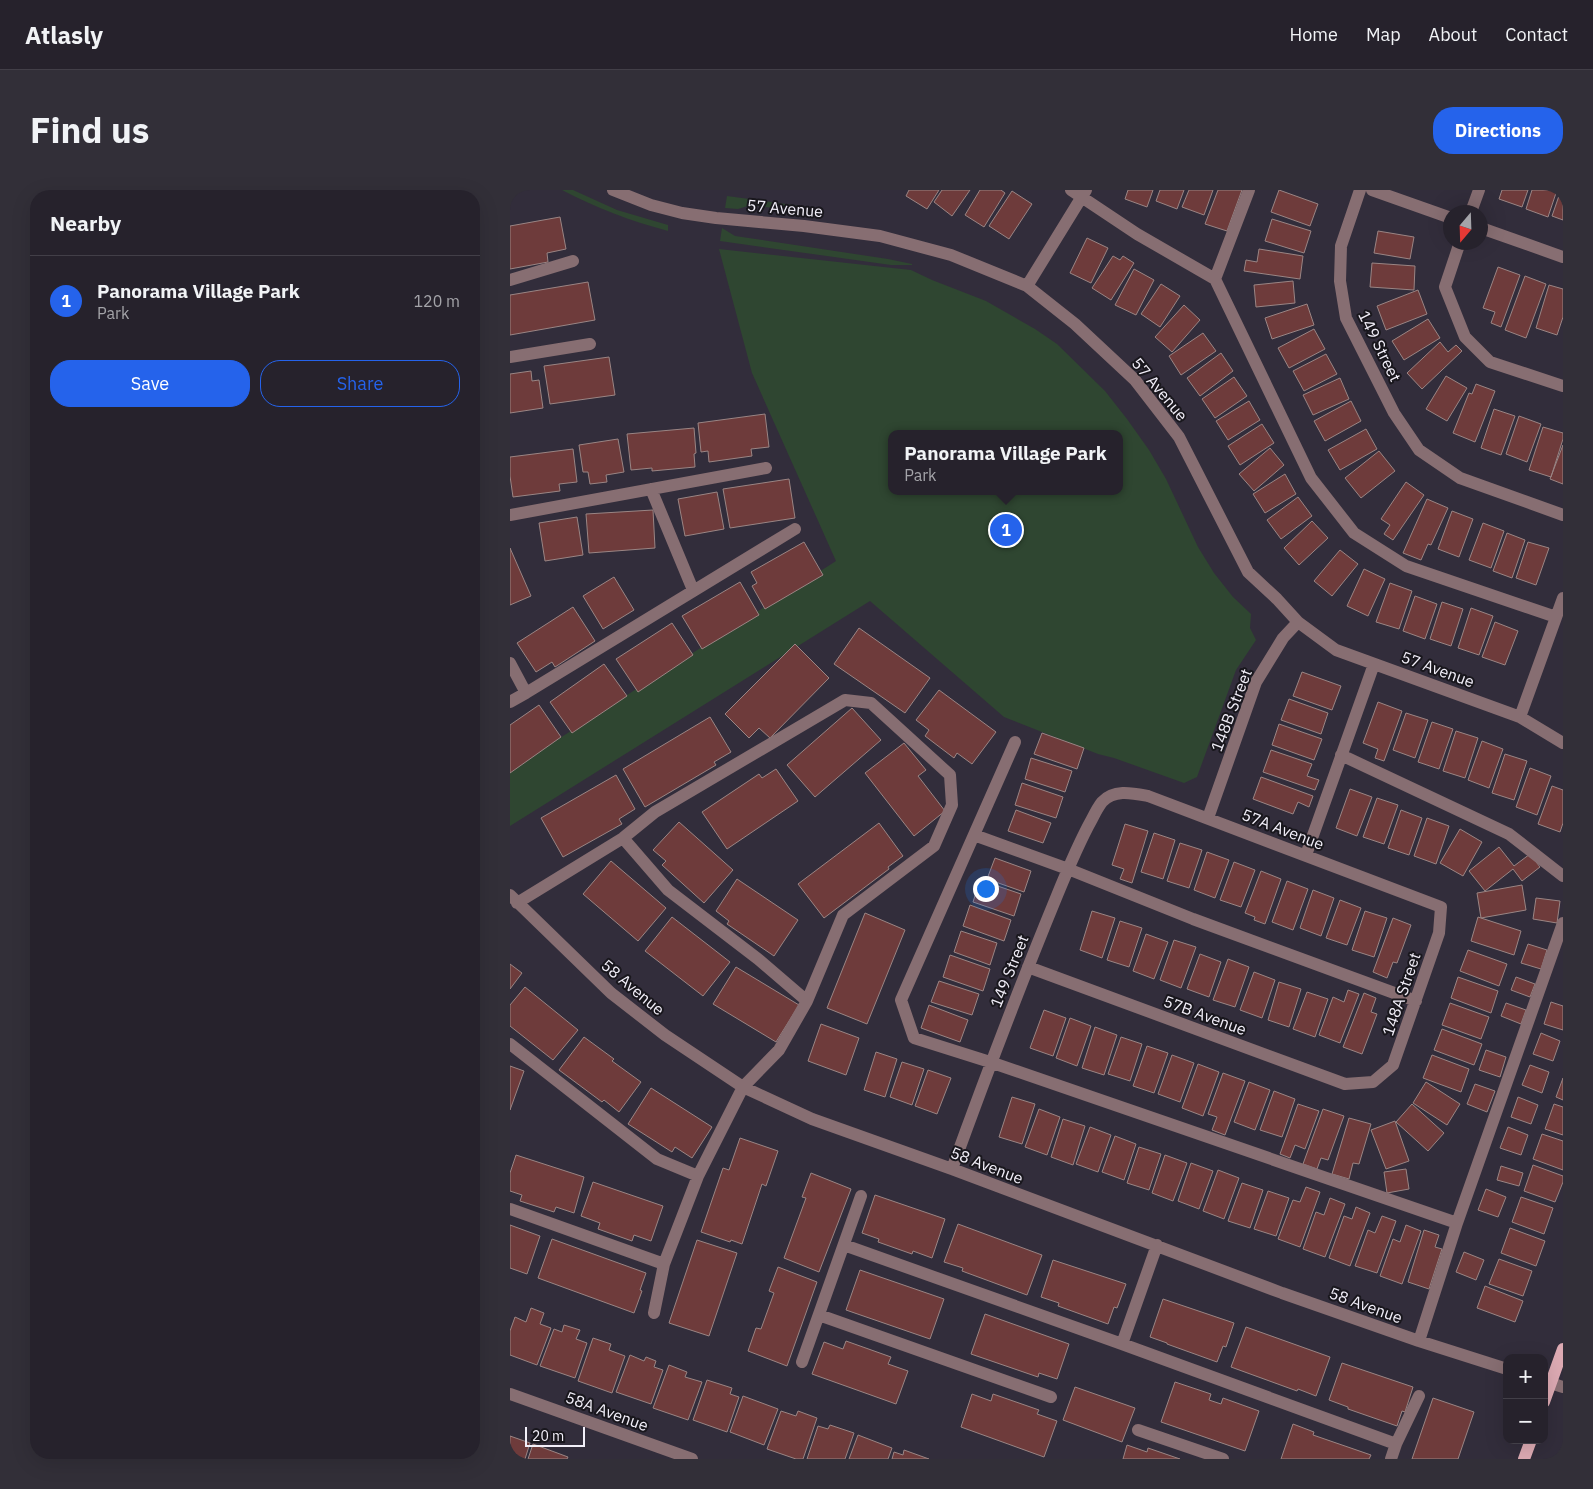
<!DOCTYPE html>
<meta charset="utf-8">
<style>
body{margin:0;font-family:"IBM Plex Sans",sans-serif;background:#322f38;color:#f1f3f6}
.controls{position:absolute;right:15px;bottom:15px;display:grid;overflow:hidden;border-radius:10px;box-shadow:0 5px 20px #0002}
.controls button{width:45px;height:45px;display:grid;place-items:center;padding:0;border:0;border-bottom:1px solid #423f48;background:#26222c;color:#f1f3f6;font:25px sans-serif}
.compass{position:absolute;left:933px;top:15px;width:45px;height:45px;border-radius:50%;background:#26222c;box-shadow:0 5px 20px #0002;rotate:199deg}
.scale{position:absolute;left:15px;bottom:12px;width:60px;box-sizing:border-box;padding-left:5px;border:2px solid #f2eff9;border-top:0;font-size:14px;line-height:18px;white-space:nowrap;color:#f2eff9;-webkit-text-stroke:4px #19171d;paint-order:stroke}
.you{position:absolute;left:475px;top:698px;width:18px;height:18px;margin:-12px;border:4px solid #fff;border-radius:50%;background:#1a73e8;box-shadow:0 0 0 8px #1a73e833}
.badge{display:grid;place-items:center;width:32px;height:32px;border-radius:50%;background:#2563eb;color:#fff;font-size:16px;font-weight:700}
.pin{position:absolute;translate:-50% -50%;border:2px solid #fff;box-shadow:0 1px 5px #0006}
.popup{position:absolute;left:378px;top:240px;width:235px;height:65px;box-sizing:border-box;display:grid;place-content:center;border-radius:10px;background:#26222c;filter:drop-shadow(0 1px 4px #0005);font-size:16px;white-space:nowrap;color:#a4a4a9}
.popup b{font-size:19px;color:#f1f3f6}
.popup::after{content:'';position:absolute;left:50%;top:100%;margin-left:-10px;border:10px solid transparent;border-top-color:#26222c}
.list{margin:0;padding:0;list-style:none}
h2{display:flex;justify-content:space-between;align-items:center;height:65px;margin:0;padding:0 20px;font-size:21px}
h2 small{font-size:16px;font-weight:400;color:#a4a4a9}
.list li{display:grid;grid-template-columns:32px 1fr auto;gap:15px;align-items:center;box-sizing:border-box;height:90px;padding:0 20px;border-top:1px solid #423f48}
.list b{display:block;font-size:19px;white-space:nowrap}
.list p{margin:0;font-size:16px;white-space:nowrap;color:#a4a4a9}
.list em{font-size:16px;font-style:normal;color:#a4a4a9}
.actions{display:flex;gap:10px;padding:15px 20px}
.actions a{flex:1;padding:11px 0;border:1px solid #2563eb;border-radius:20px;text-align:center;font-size:18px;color:#2563eb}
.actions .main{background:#2563eb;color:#fff}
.map{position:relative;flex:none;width:1053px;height:1269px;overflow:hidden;border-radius:20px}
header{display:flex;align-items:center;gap:30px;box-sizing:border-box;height:70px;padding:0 25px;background:#26222c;border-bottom:1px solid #423f48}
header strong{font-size:24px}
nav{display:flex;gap:28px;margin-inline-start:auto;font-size:18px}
.intro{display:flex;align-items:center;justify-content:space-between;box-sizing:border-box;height:120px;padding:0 30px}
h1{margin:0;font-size:35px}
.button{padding:12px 22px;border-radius:20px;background:#2563eb;color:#fff;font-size:18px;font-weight:700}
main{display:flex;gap:30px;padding:0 30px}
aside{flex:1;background:#26222c;border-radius:20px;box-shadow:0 5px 20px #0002}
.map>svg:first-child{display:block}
.green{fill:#2f4631;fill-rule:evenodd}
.building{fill:#6e3b3b;stroke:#9a8584}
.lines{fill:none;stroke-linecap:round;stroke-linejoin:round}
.minor{stroke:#876e72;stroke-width:12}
.major{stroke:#ddaab3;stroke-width:12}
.labels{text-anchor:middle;stroke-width:4;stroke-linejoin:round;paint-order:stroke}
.street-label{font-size:16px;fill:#f2eff9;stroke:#19171d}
</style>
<header>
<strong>Atlasly</strong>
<nav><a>Home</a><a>Map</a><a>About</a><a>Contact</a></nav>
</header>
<div class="intro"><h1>Find us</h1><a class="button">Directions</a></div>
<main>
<aside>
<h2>Nearby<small></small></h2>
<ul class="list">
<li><span class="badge">1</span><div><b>Panorama Village Park</b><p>Park</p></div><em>120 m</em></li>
</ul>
<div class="actions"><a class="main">Save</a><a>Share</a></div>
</aside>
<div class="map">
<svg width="1053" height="1269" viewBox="0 0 1053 1269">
<rect width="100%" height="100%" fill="#322d3b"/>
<path class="green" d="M52,0h11l44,20 51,15v6c-37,-10 -72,-23 -106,-41z
M217,6l81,11 -5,5 -52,-7 -13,4 -13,-1z
M212,38l13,8 153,23 24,5v1h-21l-171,-24z
M209,59l192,21 21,10 54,21 49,28 22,15 48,47 22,28 22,31 17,29 32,68 16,26 19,24 18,17 -1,14 6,12 -20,30 -39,107 -13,6 -70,-25 -16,-4 -94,-37 -134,-116 -360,225v-56l326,-209 -84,-188zM382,244h228v57h-228z"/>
<path class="building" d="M399,0h30l-12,19 -21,-13z
M432,0h28l-18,26 -18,-14z
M470,0h21l4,3 -21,34 -19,-12z
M618,0h25l-6,17 -22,-8z
M650,0h24l-7,19 -21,-8z
M679,0h24l-9,25 -22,-8z
M708,0h24l-15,41 -22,-7z
M769,0l39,14 -8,22 -39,-14z
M992,0h26l-6,17 -23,-8z
M1022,0h25l-9,27 -22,-8z
M1051,0h2v30l-11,-4z
M502,1l20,13 -23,35 -20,-13z
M50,27l6,32 -19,4 1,9 -38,7v-43z
M762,29l39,12 -7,22 -39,-12z
M868,41l36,6 -4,22 -36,-6z
M577,48l21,10 -17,35 -21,-10z
M749,59l44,7 -3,23 -56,-8 2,-11 11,2z
M603,66l7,4 3,-4 11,7 -23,37 -19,-12z
M862,73l43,3 -1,24 -44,-3z
M988,77l22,8 -19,52 -10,-4 4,-11 -12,-4z
M624,79l20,11 -18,35 -21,-10z
M1015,86l21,8 -20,54 -21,-8z
M783,91l2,22 -39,4 -2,-22z
M78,92l7,38 -85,15v-40z
M651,94l19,12 -20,31 -19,-13z
M1039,95l14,4v28l-6,18 -21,-7z
M908,100l9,24 -41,16 -9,-24z
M797,114l7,21 -42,14 -7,-21z
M674,115l16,15 -28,32 -17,-15z
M918,129l12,19 -36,22 -12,-19z
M804,139l11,20 -36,19 -11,-20z
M693,143l13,18 -35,24 -12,-19z
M930,152l8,10 8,-7 6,6 -40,38 -15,-16z
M711,163l12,18 -33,25 -13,-18z
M816,164l11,20 -33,17 -11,-20z
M99,167l6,38 -65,9 -6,-38z
M21,181l1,10 7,-1 4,28 -33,5v-39z
M936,186l21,12 -20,33 -21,-12z
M724,187l13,19 -32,22 -13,-19z
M830,188l9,21 -36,16 -10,-20z
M966,194l19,7 -20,51 -22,-9 16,-40 3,1z
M739,211l11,19 -32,20 -12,-19z
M841,211l10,20 -36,20 -11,-20z
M984,219l21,7 -14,39 -20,-7z
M255,224l4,33 -18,2 1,7 -43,6 -1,-11 -7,1 -3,-29z
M1009,226l22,8 -14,38 -21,-8z
M752,234l12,19 -34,22 -12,-19z
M1033,237l20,6v6l-12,38 -22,-7z
M184,238l2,25 -2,1 1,13 -43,4v-3l-21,2 -4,-36z
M856,239l11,20 -37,21 -12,-20z
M108,249l6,33 -18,3 1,7 -17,2 -2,-12h-5l-4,-27z
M1053,255v39l-13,-5z
M760,258l14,17 -30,26 -15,-17z
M63,259l4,33 -18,2 1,7 -47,6 -3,-21v-19z
M869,261l16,20 -34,27 -16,-20z
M775,284l11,20 -31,19 -12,-19z
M279,289l6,39 -65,10 -7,-39z
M896,292l18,13 -31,45 -9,-6 6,-9 -9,-6z
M207,302l7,37 -39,7 -7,-37z
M788,307l14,19 -31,23 -14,-19z
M917,309l21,9 -17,37 -3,-1 -7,16 -18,-7z
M143,320l2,38 -66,5 -3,-39z
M942,321l21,8 -14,38 -21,-8z
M67,327l6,38 -38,6 -6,-38z
M802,331l16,17 -29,27 -15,-17z
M973,333l21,8 -13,37 -22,-8z
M997,343l18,7 -13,38 -19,-7z
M294,352l19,33 -58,34 -13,-23 5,-3 -6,-11z
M1018,352l21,6 -13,37 -20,-7z
M0,358l21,48 -21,9z
M830,360l18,14 -26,32 -18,-15z
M854,379l21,10 -17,37 -21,-10z
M104,387l20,33 -31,19 -20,-33z
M230,392l19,33 -57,34 -20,-33z
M880,393l22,8 -13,38 -23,-7z
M905,406l22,8 -12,35 -22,-8z
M932,412l21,7 -12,37 -21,-7z
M63,417l22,34 -40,26 -3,-5 -16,10 -19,-29z
M961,418l22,8 -14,39 -21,-7z
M985,432l23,9 -13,34 -23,-8z
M162,433l21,32 -55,37 -22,-33z
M349,438l71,50 -25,35 -71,-49z
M285,454l34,34 -59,60 -11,-10 -10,10 -24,-24z
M94,474l23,32 -55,37 -22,-31z
M792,482l39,14 -9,24 -39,-14z
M429,500l57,42 -24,32 -15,-11 -3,5 -29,-22 4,-6 -13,-10z
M779,509l39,14 -7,21 -40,-14z
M868,512l24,9 -18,50 -9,-3 3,-9 -15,-6z
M29,515l22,32 -51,36v-48z
M342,518l29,32 -66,57 -28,-32z
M896,523l22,7 -13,38 -22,-8z
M200,527l21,35 -17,10 2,3 -71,42 -22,-38z
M922,532l21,7 -14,40 -21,-7z
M769,534l43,15 -8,21 -42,-15z
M946,541l22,7 -13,40 -22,-7z
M532,543l42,15 -7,21 -43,-15z
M972,551l21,8 -14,39 -21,-8z
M394,553l22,27 -8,6 27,35 -31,25 -49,-63z
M761,560l41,14 -5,12 12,4 -4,10 -52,-18z
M995,564l22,7 -13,39 -22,-7z
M521,568l41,13 -7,21 -40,-13z
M1020,578l21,8 -14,39 -21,-8z
M266,579l22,32 -71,48 -25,-37 57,-38 3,4z
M106,585l19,34 -16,10 3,5 -59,33 -22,-39z
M751,587l52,19 -4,11 -11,-5 -5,12 -40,-15z
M512,593l41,14 -7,21 -41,-13z
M1042,596l11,4v33l-3,9 -22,-8z
M840,599l22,8 -15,39 -21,-8z
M867,608l21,7 -14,39 -21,-7z
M506,620l35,13 -8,20 -35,-12z
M891,620l21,8 -13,37 -21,-7z
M917,628l22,8 -13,38 -22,-8z
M169,632l54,48 -29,33 -42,-38 4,-4 -13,-11z
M369,633l24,33 -15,11 1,2 -65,49 -26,-34z
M615,634l23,7 -16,52 -12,-4 4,-10 -12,-4z
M950,639l22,13 -19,34 -23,-13z
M644,643l21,7 -12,39 -22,-7z
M670,653l22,7 -13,38 -22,-7z
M989,657l15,19 16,-12 10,13 -18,14 -9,-12 -28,22 -16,-20z
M697,662l22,8 -14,38 -21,-8z
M485,668l36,13 -7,21 -37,-13z
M101,671l55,47 -28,33 -55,-47z
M724,672l21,8 -14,37 -21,-7z
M751,681l20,8 -16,45 -11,-4 1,-3 -10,-4z
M227,689l61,41 -24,36 -47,-32 2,-3 -13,-10z
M470,690l41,14 -7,22 -41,-14z
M777,691l21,8 -15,41 -21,-8z
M1012,695l4,25 -45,8 -4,-25z
M803,700l21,8 -13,38 -21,-8z
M1026,708l24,3 -3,22 -24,-4z
M830,710l21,8 -14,37 -21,-7z
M460,715l41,15 -7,21 -41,-15z
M582,721l23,7 -13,40 -22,-8z
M855,721l22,7 -13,39 -22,-7z
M355,723l40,17 -38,94 -40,-16z
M162,727l58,45 -27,34 -58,-45z
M968,727l43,14 -7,24 -43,-14z
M883,728l18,7 -14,38 -4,-1 -6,16 -14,-6z
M610,731l22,7 -13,39 -22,-7z
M451,741l36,12 -7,22 -36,-13z
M636,744l22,8 -14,37 -21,-8z
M664,750l22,7 -15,41 -21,-8z
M1018,754l19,6 -6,19 -20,-6z
M958,760l39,14 -8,22 -39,-15z
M690,764l21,8 -12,35 -22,-8z
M440,765l40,14 -7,22 -40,-14z
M718,769l21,8 -14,40 -22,-7z
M0,774l12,9 -12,16z
M226,777l63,38 -23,37 -63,-38z
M744,782l21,8 -13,38 -22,-8z
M948,787l40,14 -7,22 -40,-15z
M1006,787l19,7 -5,13 -19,-7z
M429,791l40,13 -7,21 -41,-13z
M769,792l22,7 -12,38 -21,-7z
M15,797l53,43 -25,30 -43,-34v-21z
M838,800l11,4 -19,49 -21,-8 14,-38 11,5z
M797,802l21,7 -13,38 -22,-8z
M854,803l12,5 -5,14 6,2 -15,40 -19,-7z
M1041,812l12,4v24l-19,-6z
M940,813l39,14 -8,22 -39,-14z
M996,813l20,7 -5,14 -20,-8z
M419,815l39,15 -8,22 -39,-14z
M534,820l22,8 -13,38 -23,-8z
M560,828l21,8 -14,40 -21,-8z
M311,834l38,14 -13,37 -38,-14z
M585,837l22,8 -13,40 -22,-7z
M932,839l40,15 -8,21 -40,-15z
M1031,843l19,8 -7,20 -20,-7z
M74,847l30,22 -2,2 29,21 -22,30 -15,-12 -2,2 -43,-32z
M611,847l21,7 -12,37 -22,-7z
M637,856l21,7 -14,40 -21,-7z
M976,860l20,7 -6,20 -21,-7z
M366,862l21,7 -12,38 -21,-7z
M662,865l22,8 -14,39 -22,-8z
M922,865l37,14 -8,23 -38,-14z
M392,872l22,7 -12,36 -22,-8z
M688,874l21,8 -16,44 -21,-8z
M1020,875l19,7 -7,21 -20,-8z
M0,876l14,5 -14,39z
M418,880l23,8 -14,36 -22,-8z
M713,883l22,8 -20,54 -13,-5 5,-13 -9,-3z
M1053,888v22l-7,-3z
M739,892l21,8 -15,40 -21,-8z
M916,892l34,22 -13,21 -34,-22z
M965,894l20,7 -8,21 -20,-8z
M141,898l61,39 -20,31 -17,-11 -3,5 -44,-28z
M764,901l21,8 -13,38 -22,-7z
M502,907l23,7 -13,40 -23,-7z
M1008,907l20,8 -7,19 -20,-7z
M788,914l21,7 -14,38 -10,-4 -5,13 -10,-4z
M902,914l32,29 -16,18 -32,-29z
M1044,914l9,3v28l-18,-6z
M529,919l21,8 -13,38 -22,-8z
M813,919l21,7 -16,44 -7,-2 -4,11 -14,-5z
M839,928l22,6 -12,40 -6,-1 -4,16 -17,-5z
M553,929l22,7 -12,39 -22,-8z
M885,931l14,40 -23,8 -15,-39z
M580,937l21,8 -13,37 -22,-8z
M998,937l20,8 -7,20 -21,-7z
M1032,944l21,7v29l-30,-11z
M605,946l21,8 -12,36 -22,-8z
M230,948l38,13 -12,35 -4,-2 -20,60 -11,-4 -1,2 -29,-10 22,-64 6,2z
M629,957l22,7 -12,36 -22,-7z
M6,965l68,22 -10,36 -18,-6 -2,5 -34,-11 2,-6 -12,-4v-18z
M655,965l22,8 -14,38 -21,-8z
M681,973l22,8 -14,38 -21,-8z
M1023,975l30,11v6l-8,20 -31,-11z
M991,976l22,7 -4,13 -22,-6z
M896,979l3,20 -22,4 -3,-21z
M708,980l21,8 -15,41 -21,-8z
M301,983l40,16 -32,83 -35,-14 22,-60 -4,-1z
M83,992l70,24 -12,35 -17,-6 -2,6 -34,-12 2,-6 -19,-7z
M732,993l21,7 -13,38 -22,-7z
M796,997l14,5 -20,55 -22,-8 15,-39 7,2z
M976,999l20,8 -8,20 -20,-7z
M758,1001l21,7 -13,38 -22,-7z
M365,1005l70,24 -13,39 -19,-7 -1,3 -34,-12 1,-3 -17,-6z
M1011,1007l32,11 -9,26 -32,-12z
M820,1008l15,6 -20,53 -22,-8 13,-37 8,3z
M846,1017l14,6 -20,53 -21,-8 15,-42 8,3z
M872,1026l14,5 -19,52 -22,-7 13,-36 7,3z
M448,1034l84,31 -15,40 -65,-24 1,-3 -19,-6z
M0,1035l30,11 -13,38 -17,-6z
M896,1035l15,6 -19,53 -22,-8 13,-37 7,3z
M1000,1038l35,13 -9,25 -35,-13z
M914,1040l15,5 -4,12 7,2 -13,40 -21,-7z
M42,1049l94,34 -6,17 2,1 -8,22 -96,-35z
M187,1050l40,13 -28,83 -40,-13z
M954,1062l20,8 -8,20 -20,-8z
M989,1069l33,12 -9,25 -34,-12z
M543,1070l73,24 -9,24 -3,-1 -6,17 -50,-18 1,-3 -18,-6z
M268,1077l39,15 -30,84 -39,-15 8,-23 5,1 13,-36 -5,-2z
M350,1080l84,29 -14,40 -84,-29z
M975,1096l38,15 -8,21 -38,-14z
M653,1109l71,24 -8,24 -3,-1 -6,16 -50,-18v-1l-17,-6z
M21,1118l13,5 -4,11 11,4 -14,37 -27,-10v-24l5,-14 11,5z
M475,1124l84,30 -12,35 -18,-6 -1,4 -67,-23z
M54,1135l16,5 -4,9 11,4 -12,35 -35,-12 14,-37 8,3z
M736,1137l84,30 -14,39 -18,-7 -1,2 -66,-24z
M83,1148l18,6 -2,6 16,6 -13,37 -34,-12z
M336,1151l45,16 -3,7 20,7 -12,33 -84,-30 12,-32 19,7z
M120,1165l14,6 2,-4 10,4 -2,6 9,3 -12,34 -35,-12z
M832,1173l71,24 -8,25 -3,-1 -5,15 -49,-17v-2l-19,-7z
M159,1175l18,7 -2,5 17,5 -14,38 -35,-12z
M197,1190l25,8 -2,6 9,3 -12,35 -34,-12z
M665,1192l36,12 -2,6 12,4 2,-6 36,13 -14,40 -84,-29z
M565,1197l60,21 -13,34 -59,-22z
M462,1204l19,7 2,-7 46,16 -2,4 20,7 -13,36 -83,-30z
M233,1206l35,13 -14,36 -34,-13z
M923,1208l41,14 -16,47h-46z
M271,1221l15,5 2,-5 19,7 -14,41h-7l-29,-10z
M783,1234l21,8 -1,3 58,20 -2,4h-88z
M320,1235l24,8 -9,26h-38l11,-33 10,3z
M348,1245l34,13 -4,11h-39z
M0,1246l20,7 -5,16h-15z
M23,1254l35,13 -1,2h-39z
M617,1255l20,7 1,-4 32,11h-57z
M394,1260l25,9h-37l2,-7 9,3z"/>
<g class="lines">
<path class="minor" d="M103,0l38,15 31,8 34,5 88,8 76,10 71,19 76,31 48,38 60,56 44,57 69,135 29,27 21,23 38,28 184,67 43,26
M561,0l66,44 78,45
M739,0l-34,89 96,199 43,55 52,33 150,51
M850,0l-19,56 -1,35 6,37 48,95 25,37 41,28 103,37
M862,0l79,28
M961,22l8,-22
M971,38l82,29
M950,52l-15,45 20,50 25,25 73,24
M0,90l63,-19
M517,96l59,-96
M0,167l80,-13
M141,299l42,101
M0,325l256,-47
M0,473l16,30 -16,9
M16,503l269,-164
M1010,527l43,-119
M505,552l-114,258 13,38 76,24 467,161
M831,565l168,79 54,42
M698,628l48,-136 27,-44 15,-16
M464,645l94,34 125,50 223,82
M113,648l45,52 90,69 49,42 -28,49 -36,37 -45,89 -34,88 -10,49
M796,665l68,-191
M0,705l101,98 54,42 78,52 69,32 140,50 330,124 137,48 88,28
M7,713l106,-65 32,-26 190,-112 26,3 79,72 2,30 -18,41 -91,69 -36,86
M0,854l147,115 41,17
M442,979c33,-91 67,-181 104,-271 11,-27 22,-54 36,-79 3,-6 6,-12 10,-17 12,-13 30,-9 46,-6l293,111 -2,26 -46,132 -20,17 -28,2 -317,-117
M0,1019l154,55
M334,1055l278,99
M647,1055l-35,99 274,100
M309,1125l232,82
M909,1151l38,-118 106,-300
M292,1172l59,-166
M1034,1191l19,6
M0,1204l182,65
M628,1240l85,29
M881,1269l5,-15 23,-48"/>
<path class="major" d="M1034,1212l19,-53
M1014,1269l7,-19"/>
</g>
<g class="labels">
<g class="street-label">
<text transform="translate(275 18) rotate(5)" y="6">57 Avenue</text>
<text transform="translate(870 156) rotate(64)" y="6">149 Street</text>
<text transform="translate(650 199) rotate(50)" y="6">57 Avenue</text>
<text transform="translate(928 479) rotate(20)" y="6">57 Avenue</text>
<text transform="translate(721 520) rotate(-69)" y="6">148B Street</text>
<text transform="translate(773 639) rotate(21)" y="6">57A Avenue</text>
<text transform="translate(499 781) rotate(-68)" y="6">149 Street</text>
<text transform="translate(123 797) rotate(40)" y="6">58 Avenue</text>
<text transform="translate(891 804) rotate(-71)" y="6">148A Street</text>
<text transform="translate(695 825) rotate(20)" y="6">57B Avenue</text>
<text transform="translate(477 975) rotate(21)" y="6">58 Avenue</text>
<text transform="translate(856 1115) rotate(20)" y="6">58 Avenue</text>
<text transform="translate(97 1221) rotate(20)" y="6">58A Avenue</text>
</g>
</g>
</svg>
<div class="controls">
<button>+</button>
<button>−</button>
</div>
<svg class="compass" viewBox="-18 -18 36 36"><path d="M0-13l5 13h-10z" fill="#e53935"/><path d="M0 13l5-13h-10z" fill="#a4a4a9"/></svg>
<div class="scale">20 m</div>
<div class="you"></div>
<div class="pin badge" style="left:496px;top:340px">1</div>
<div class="popup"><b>Panorama Village Park</b>Park</div>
</div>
</main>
